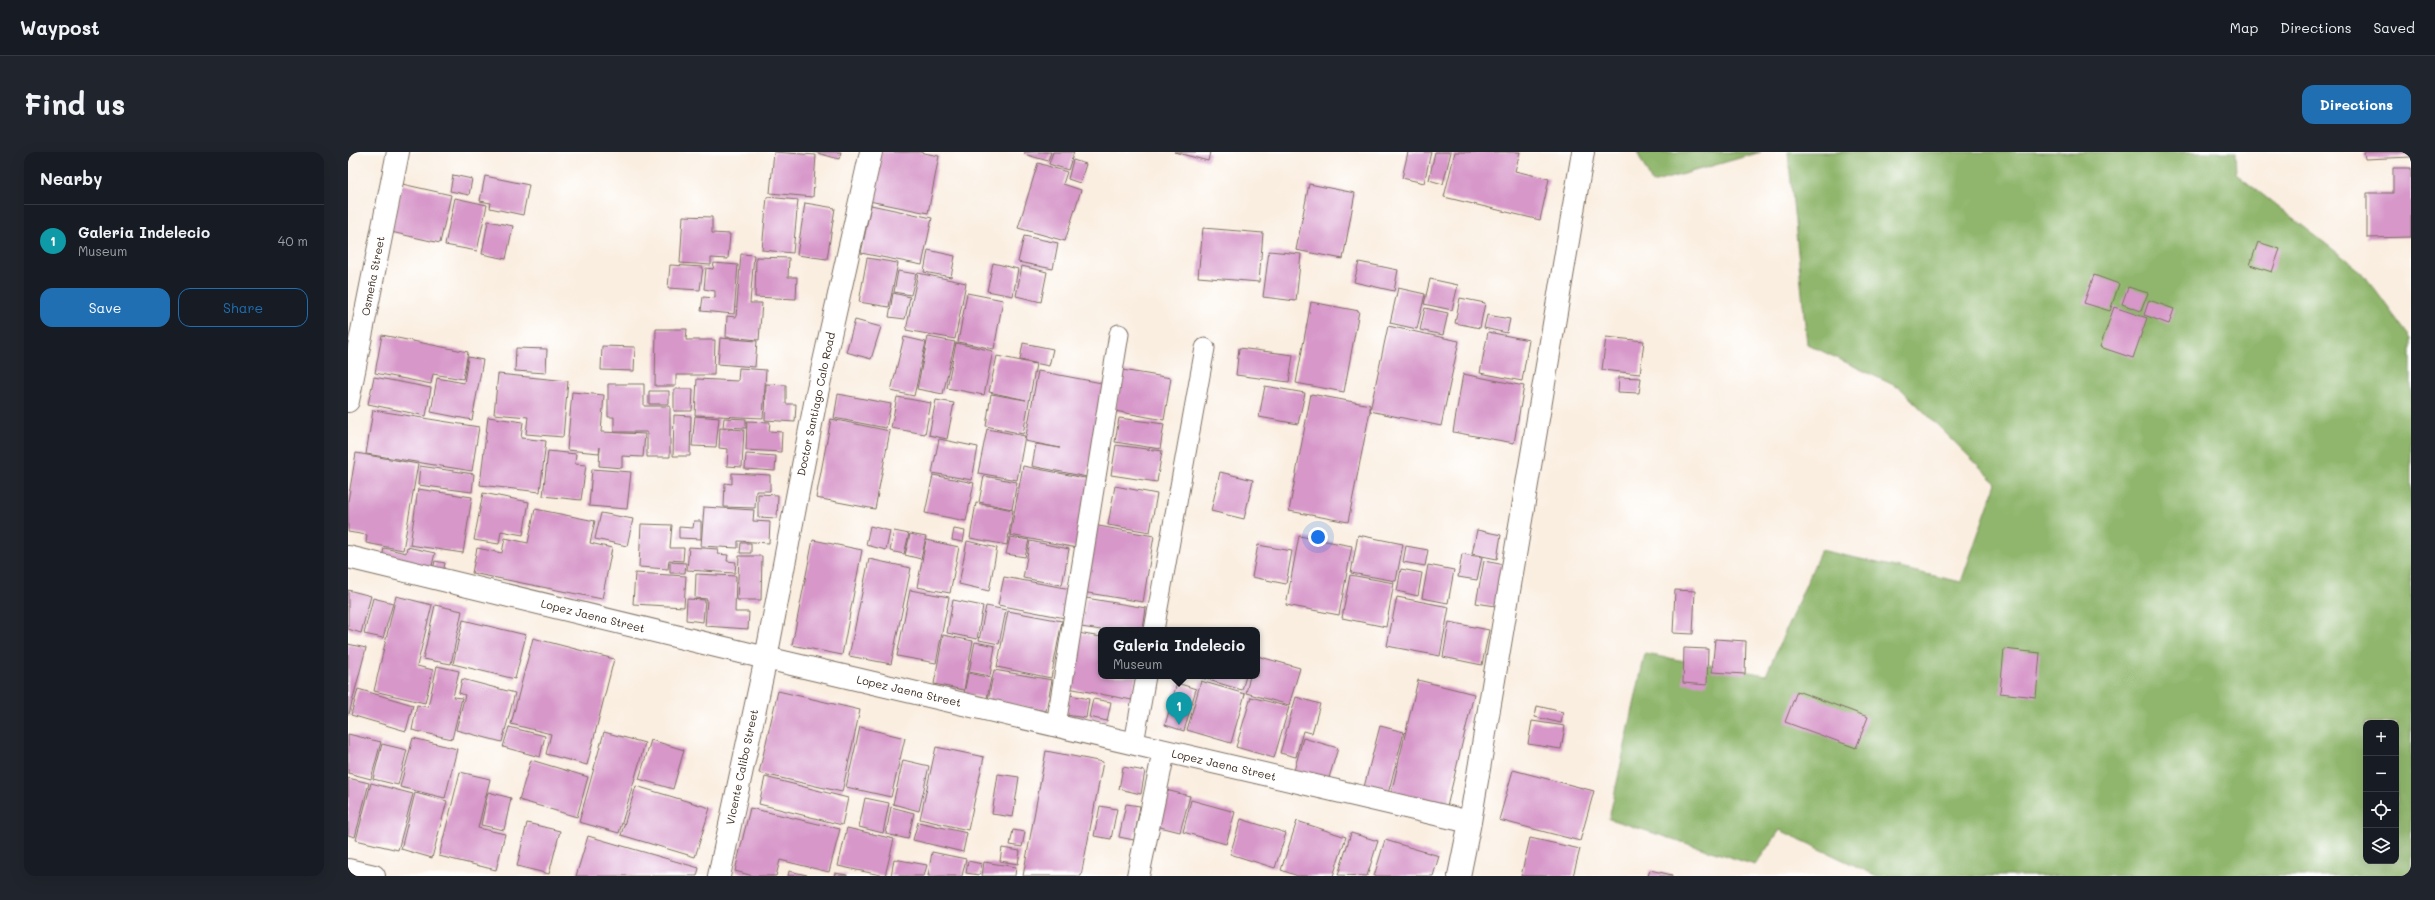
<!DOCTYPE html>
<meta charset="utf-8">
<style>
body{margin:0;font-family:Mali,sans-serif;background:#20242c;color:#f1f3f6}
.controls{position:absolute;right:12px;bottom:12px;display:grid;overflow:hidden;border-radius:8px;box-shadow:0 4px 16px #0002}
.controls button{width:36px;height:36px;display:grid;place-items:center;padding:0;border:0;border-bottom:1px solid #363941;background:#171b24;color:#f1f3f6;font:20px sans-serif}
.you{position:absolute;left:970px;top:385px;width:14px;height:14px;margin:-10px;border:3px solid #fff;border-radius:50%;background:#1a73e8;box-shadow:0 0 0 6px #1a73e833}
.badge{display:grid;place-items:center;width:26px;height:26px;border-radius:50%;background:#1f6fb2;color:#fff;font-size:13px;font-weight:700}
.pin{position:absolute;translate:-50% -33px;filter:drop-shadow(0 1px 2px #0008)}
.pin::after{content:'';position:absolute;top:21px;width:14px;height:12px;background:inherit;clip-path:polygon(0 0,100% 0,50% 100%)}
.popup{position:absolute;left:750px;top:475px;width:162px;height:52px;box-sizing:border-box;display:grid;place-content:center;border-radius:8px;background:#171b24;filter:drop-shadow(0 1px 3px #0005);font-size:13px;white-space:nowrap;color:#9ea1a6}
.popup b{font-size:15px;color:#f1f3f6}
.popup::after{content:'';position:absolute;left:50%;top:100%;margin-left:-8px;border:8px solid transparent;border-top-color:#171b24}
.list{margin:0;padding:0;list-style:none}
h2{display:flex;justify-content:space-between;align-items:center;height:52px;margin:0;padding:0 16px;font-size:17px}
h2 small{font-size:13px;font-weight:400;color:#9ea1a6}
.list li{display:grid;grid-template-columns:26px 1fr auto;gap:12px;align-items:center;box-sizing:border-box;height:72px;padding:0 16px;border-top:1px solid #363941}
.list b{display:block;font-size:15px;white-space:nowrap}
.list p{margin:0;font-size:13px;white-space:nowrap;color:#9ea1a6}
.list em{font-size:13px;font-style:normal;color:#9ea1a6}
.actions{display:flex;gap:8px;padding:12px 16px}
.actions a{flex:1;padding:9px 0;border:1px solid #1f6fb2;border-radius:12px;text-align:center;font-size:14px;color:#1f6fb2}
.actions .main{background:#1f6fb2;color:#fff}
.icon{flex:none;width:22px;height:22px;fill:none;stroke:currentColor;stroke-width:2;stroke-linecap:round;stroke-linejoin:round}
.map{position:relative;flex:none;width:2063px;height:724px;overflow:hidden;border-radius:12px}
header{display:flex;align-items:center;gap:24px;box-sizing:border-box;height:56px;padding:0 20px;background:#171b24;border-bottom:1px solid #363941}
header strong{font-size:19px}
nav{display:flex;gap:22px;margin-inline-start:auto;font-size:14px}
.intro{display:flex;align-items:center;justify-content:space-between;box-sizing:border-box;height:96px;padding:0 24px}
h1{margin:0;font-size:28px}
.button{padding:10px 18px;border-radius:12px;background:#1f6fb2;color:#fff;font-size:14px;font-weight:700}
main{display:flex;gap:24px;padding:0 24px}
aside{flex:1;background:#171b24;border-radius:12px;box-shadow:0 4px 16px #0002}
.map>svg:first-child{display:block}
.forest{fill:#8fb66c;stroke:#657045;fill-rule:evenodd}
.building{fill:#d797c9}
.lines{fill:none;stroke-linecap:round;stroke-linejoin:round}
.service-casing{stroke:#7e6f62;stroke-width:21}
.minor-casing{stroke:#7e6f62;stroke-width:24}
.service{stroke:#fff;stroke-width:19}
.minor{stroke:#fff;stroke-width:22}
.labels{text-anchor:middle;stroke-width:3;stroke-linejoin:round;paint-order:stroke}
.street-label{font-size:11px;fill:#3b2a1e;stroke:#fff}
</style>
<header>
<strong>Waypost</strong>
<nav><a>Map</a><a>Directions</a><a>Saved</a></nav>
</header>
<div class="intro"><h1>Find us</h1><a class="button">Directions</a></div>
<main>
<aside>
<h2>Nearby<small></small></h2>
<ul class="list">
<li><span class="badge" style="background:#0f9aa8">1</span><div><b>Galeria Indelecio</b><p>Museum</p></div><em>40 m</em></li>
</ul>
<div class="actions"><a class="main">Save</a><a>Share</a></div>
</aside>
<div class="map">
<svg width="2063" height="724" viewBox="0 0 2063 724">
<rect width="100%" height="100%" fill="#fff"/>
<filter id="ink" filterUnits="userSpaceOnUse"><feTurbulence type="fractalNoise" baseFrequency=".025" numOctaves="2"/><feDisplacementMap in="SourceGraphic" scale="8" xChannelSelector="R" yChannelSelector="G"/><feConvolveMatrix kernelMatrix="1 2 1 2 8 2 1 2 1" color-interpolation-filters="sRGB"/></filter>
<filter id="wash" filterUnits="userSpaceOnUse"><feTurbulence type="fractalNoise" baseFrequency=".012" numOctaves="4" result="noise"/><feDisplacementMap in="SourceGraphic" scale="16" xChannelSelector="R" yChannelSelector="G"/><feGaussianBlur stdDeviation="0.9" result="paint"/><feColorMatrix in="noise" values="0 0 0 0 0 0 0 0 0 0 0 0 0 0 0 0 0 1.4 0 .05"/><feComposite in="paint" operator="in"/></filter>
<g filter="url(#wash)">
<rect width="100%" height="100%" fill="#faeee0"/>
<path class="forest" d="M1289,0h124l-109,31z
M1440,0h447l1,22 126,98 49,67v537h-534l-97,-46 -25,35 -146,-46 36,-165 121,21 55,-125 140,32 35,-99 -96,-95 -93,-44zM2018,571h30v138h-30z"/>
<g id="blocks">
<path class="building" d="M426,0l42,3 -3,42 -43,-4z
M466,0h27l-2,7z
M531,0h40l20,4 -11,57 -59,-12z
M677,0h26l-3,9 -24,-7z
M705,0h21l-6,18 -19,-6z
M826,0h36l-2,9z
M1060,0h23l-7,31 -22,-5z
M1087,0h16l-8,32 -14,-4z
M1107,0h65l-5,19 34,8 -9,41 -96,-23z
M2016,0h47v5l-46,2z
M725,8l13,4 -6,19 -12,-4z
M690,11l29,9 -4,12 18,6 -16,51 -47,-13z
M2045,16h18v69l-44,1v-45h26z
M105,23l19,4 -3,16 -19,-4z
M137,24l44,9 -6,30 -33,-7 1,-5 -11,-2z
M54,32l49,11 -11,48 -49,-11z
M961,32l46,9 -12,66 -47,-9z
M419,45l31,3 -5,53 -31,-3z
M107,46l32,7 -10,46 -32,-6z
M457,51l30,5 -8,51 -30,-4z
M523,53l61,13 -10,47 -61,-12z
M335,64l29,1v16l18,1 -2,25 -17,-1v7l-31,-2z
M140,69l25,5 -7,33 -24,-5z
M855,76l60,5 -4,49 -61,-5z
M676,84l34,7 -5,26 -35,-7z
M1910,90l22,7 -8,23 -22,-7z
M580,98l27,6 -4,21 -27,-5z
M921,99l32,3 -5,47 -33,-4z
M393,102l13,1 -4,48h12l-3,37 -33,-3 1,-21 9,1z
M408,105l33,1 -1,19h9l-1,22 -41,-2z
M519,106l31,5 -9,44 -30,-5z
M1011,110l39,8 -4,21 -40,-9z
M366,111l24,2 -4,49 -33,-3 2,-14 12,1v-7l-11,-2 2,-21 7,1z
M645,111l25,6 -5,27 -26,-5z
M322,113l33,2 -3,23 -32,-2z
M674,114l25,6 -6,30 -25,-6z
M550,119l18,3 -5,21 -17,-3z
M570,121l48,10 -11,56 -49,-9z
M1746,123l25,9 -9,27 -26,-8z
M1082,127l28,6 -6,25 -28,-6z
M1780,135l20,6 -7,18 -19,-7z
M1050,136l27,6 -8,35 -27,-6z
M545,141l17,4 -5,22 -16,-2z
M619,141l36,7 -9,49 -36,-7z
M1112,146l25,5 -5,25 -25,-5z
M1801,148l25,9 -5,15 -25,-9z
M963,150l48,9 -15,81 -48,-9z
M1766,155l33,11 -14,40 -33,-11z
M1077,156l23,5 -5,22 -23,-5z
M1139,163l23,4 -3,14 -23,-5z
M507,168l26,7 -10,32 -25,-7z
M1040,174l71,15 -18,85 -71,-15 -22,111 -59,-11 22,-117 59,11v6z
M308,177h31l-1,11h29l-1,35h-38v11h-21z
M1140,180l41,8 -7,41 -42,-8z
M34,183l86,17 -5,27 -30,-5 -2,10 -56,-11z
M556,185l22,5 -12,54 -23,-5z
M580,185l27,5 -12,52 -26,-5z
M1258,185l38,4 -4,33 -38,-4z
M372,186l37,3 -2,26 -37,-3z
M608,191l37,8 -9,44 -37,-7z
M675,191l30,6 -4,17 -29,-6z
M254,194l33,1 -1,24 -33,-1z
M168,196l31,1 -1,24 -31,-2z
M891,196l54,7 -4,27 -53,-7z
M649,204l39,8 -13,70 -37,-8 5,-32 35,6 -37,-8z
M120,205l15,3 -11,60 -41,-8 6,-34 27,5z
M391,216l27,2 -3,48 -68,-3 2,-36 41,2z
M774,218l49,8 -7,42 -49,-9z
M690,219l69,13 -20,93 -55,-11 4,-22 24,4 -35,-7z
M150,222l70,7 -5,56 -37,-3 2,-17 -34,-3z
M1115,222l61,12 -10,57 -61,-11z
M26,225l57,11 -5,28 -58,-12z
M1271,225l22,1 -2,15 -21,-1z
M260,232h36v22h26v51h-23v-25h-33v-15h-6z
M418,232l20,1v19h10l-1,18 -30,-2z
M917,234l40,7 -7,31 -39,-7z
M326,237h19l-1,22h-18z
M301,239h20v13h-20z
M224,240l32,3 -3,37 44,2 -2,23 -21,-1v12l-23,-2 1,-19 -1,6 -32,-3z
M490,242l53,10 -5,24 -52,-10z
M549,245l34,6 -6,31 -34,-6z
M588,248l18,3 -7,36 -18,-4z
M25,258l106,17 -7,44 -106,-17z
M326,263l17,1 -1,40h-17z
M347,264l24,2 -3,29 -24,-1z
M140,265l35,5 -2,16 25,3 -6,51 -60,-7z
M376,266l22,1v9l-23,-1z
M771,266l45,6 -4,25 -45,-7z
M483,267l59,12 -15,78 -59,-11z
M399,269l23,1 -1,9 13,1 -1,20 -35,-2z
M372,276l24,2 -2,37 -15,-1 1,-17 -9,-1z
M639,277l38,7 -8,44 -39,-7z
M591,287l39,8 -6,33 -40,-7z
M768,293l46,6 -5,31 -46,-7z
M200,299l28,3 -1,10 11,1 -5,35 -38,-4z
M8,301l62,11 -15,86 -37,-7 1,-8 -19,-3v-31z
M398,302l30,2 -1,15 -30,-2z
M72,314l54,8 -2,18 -54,-7z
M675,314l67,13 -13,69 -67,-13z
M244,317l39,3 -4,37 -38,-3z
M872,320l33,8 -9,39 -33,-8z
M384,321l38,2v16h-14l-1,17 -31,-1 1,-24 7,1z
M585,323l41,8 -8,38 -41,-8z
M636,324l33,6 -5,27 -33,-7z
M767,334l42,8 -7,38 -42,-7z
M70,337l54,8 -9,56 -53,-8z
M135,341l46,9 -6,33 -22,-4 -2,13 -25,-4z
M410,342l20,1 -1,23 -19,-1z
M628,351l37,7 -6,35 -37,-7z
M356,355l50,3 -1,11 17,1 -1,21 -31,-2v7l-37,-2z
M187,357l60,12 -5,22 22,5 -10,51 -130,-26 5,-25 25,5 3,-15 23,5z
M253,361l32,6 -6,27 -32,-7z
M346,369h7v18l-22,-1v-11l14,1z
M293,372l31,1 -2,23h14l-1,13 -14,-1 -1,9 -29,-2z
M745,373l61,11 -11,66 -61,-10z
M522,374l20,5 -4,19 -20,-5z
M606,377l11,2 -2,11 -11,-2z
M1129,378l24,5 -4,24 -25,-5z
M546,379l15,3 -5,20 -14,-3z
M562,382l16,3 -5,22 -16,-4z
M1010,383l45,9 -7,37 -45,-8z
M951,384l53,10 -13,69 -53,-10z
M662,385l19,3 -4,17 -19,-3z
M465,388l49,10 -20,105 -50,-10z
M578,388l33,7 -9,46 -33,-6z
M619,389l30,7 -8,43 -30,-7z
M682,389l39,8 -7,36 -39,-7z
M393,391h10v10h-11z
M910,393l34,6 -6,33 -34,-7z
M1058,394l22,4 -3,16 -22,-4z
M59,395l28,6 -5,21 -49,-11 3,-15 22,5z
M341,395l29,2 -1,5 11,1 -1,6 9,1 -1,11 -48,-3z
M1114,402l20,3 -5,23 -19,-3z
M391,404h23l-1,44h-24z
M521,407l42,9 -20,96 -42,-8z
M87,409l10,2 -3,14 -10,-3z
M1136,409l26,5 -8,41 -26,-4z
M322,410l16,1 -1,10h-15z
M1080,413l26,5 -6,33 -26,-5z
M1053,417l21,4 -4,23 -21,-5z
M287,421l51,3 -2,31 -51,-3z
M348,422l40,2 -1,36h14l-1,17 -43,-3 2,-27 -12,-1z
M1002,423l44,8 -8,44 -44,-9z
M656,425l67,12 -6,29 -67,-13z
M0,438l23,6 -10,37 -13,-4z
M562,438l39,7 -13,66 -39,-7z
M1327,438l20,1 -2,43 -20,-1z
M48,444l36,9 -15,61 16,4 -8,33 -51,-12z
M1049,445l52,10 -9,49 -53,-10z
M25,446l20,5 -10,35 -19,-4z
M738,446l60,10 -3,22h-42l-20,-3z
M339,447l18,1 -2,22 -17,-2z
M605,448l30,6 -6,33 -30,-6z
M87,453l27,6 -11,53 -28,-5z
M638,454l20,4 -7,34 -20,-4z
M660,459l54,10 -11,57 -54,-11z
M115,468l63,15 -11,44 -62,-15z
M1101,470l40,8 -7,35 -39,-8z
M730,481l23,4v39h35l-4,24 -64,-12z
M595,483l30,6 -9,49 -30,-6z
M185,486l81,21 -27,106 -41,-11 5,-20 -40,-10z
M1367,487l31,2 -1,33 -33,-2z
M627,490l20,4 -5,30 -21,-4z
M0,492l18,4 -17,66h-1z
M1336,496l24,1 -1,36 -24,-2z
M1656,497l36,4 -4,44 -36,-4z
M909,504l43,12 -11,37 -43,-12 4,-17h7z
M89,514l22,5 -6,26 9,1 -10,41 -40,-9 5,-25 11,2z
M646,518l58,10 -6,31 -58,-11z
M620,521l23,5 -4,20 -23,-4z
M847,524h51l-4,14z
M114,527l53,14 -13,49 -46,-12 9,-35 -6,-2z
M1070,528l56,14 -28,117 -56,-13z
M853,529l44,13 -14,49 -44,-13z
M829,531l19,6 -12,42 -19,-6z
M10,537l55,16 -7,26 -55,-16z
M430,539l82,19 -18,82 -83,-19z
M1449,539l71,26 -12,31 -71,-26z
M722,543l19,4 -3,19 -20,-3z
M903,545l38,10 -15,51 -38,-11z
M948,545l24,7 -8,29 -9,-2 -7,26 -16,-4z
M745,547l18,3 -4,19 -18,-4z
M1189,554l26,6 -2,11 -26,-6z
M1184,569l33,5 -4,23 -33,-5z
M1032,574l24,6 -16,62 -24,-7z
M161,575l36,9 -5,21 -37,-10z
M512,575l45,11 -14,59 -45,-10z
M256,580l41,11 -26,90 -40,-11z
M0,582l33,8 -10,37 -23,-6z
M65,586l44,11 -12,49 -45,-11z
M955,586l35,10 -10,33 -34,-10z
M303,588l33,10 -11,39 -34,-10z
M34,592l25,6 -9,35 -25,-6z
M588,595l48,10 -16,73 -48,-11z
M698,599l57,11 -22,114h-58z
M183,608l57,17 -11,40 -58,-17z
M555,608l26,6 -10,45 -26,-7z
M775,615l22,4 -4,23 -22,-5z
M1165,618l81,21 -14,50 -81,-21z
M112,620l30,7 -12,49 27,6 -9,36 -57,-14z
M650,622l21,3 -6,40 -21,-3z
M417,625l83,21 -6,27 -83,-21z
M0,626l21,5 -14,54 -7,-2z
M23,631l42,11 -15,56 -42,-10z
M288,634l74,22 -15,49 -74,-22z
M818,638l24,6 -10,36 -24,-6z
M140,640l23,6 -7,32 -23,-5z
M67,641l32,8 -15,57 -31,-9z
M517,646l24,5 -6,30 -24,-6z
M843,648l44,12 -9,32 -43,-12z
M778,652l14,2 -6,34 -15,-3z
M752,654l17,3 -6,30 -17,-3z
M543,655l23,6 -6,26 -22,-5z
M402,656l90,21 -11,43 -49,-12 -4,16h-23l-18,-5z
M893,667l45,14 -11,35 -45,-14z
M949,669l49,16 -13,39h-35l-17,-6z
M570,670l49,11 -4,19 -50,-12z
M179,671l33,8 -11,43 -32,-8z
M499,676l47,11 -9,37 -47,-10z
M665,678l12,2 -3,15 -12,-2z
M1003,681l27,8 -11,35 -29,-1z
M240,684l111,32 -2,8h-121z
M1182,686l50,11 -7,27h-52z
M1037,688l54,16 -6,20h-59z
M654,696l18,3 -2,13 -18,-3z
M584,700l34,7 -4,17h-34z
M546,707l33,6 -3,11h-33z
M620,709l14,3 -3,11 -13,-2z
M636,710l32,5 -1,9h-33z
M1302,718l22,5v1h-24z
M441,719l18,4v1h-19z
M487,721l12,2v1h-13z"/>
</g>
</g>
<g filter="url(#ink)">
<use href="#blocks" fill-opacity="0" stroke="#7e6f62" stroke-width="1"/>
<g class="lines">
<defs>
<path id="service" d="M806,478l51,-282
M708,573l63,-391
M786,591l12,-67"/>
<path id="minor" d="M0,249l50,-249
M0,405l418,101 704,164
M0,718l26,6
M371,724l47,-218 51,-265 54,-241
M790,724l26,-125
M1111,724l11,-54 113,-670"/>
</defs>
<use href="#service" class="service-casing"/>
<use href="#minor" class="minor-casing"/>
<use href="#service" class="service"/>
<use href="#minor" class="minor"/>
</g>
</g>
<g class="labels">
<g class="street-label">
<text transform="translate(25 124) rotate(-79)" y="4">Osmeña Street</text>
<text transform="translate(468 252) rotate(-78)" y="4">Doctor Santiago Calo Road</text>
<text transform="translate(245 464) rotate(14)" y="4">Lopez Jaena Street</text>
<text transform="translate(561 539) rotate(13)" y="4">Lopez Jaena Street</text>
<text transform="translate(876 613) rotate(13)" y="4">Lopez Jaena Street</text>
<text transform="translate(394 615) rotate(-78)" y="4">Vicente Calibo Street</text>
</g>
</g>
</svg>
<div class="controls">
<button>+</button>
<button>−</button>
<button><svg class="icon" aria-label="locate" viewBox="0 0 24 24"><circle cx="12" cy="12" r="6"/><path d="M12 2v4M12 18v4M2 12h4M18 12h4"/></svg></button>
<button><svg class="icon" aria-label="layers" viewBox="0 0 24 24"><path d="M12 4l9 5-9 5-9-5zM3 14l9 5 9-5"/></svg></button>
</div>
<div class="you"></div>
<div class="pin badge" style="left:831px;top:573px;background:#0f9aa8">1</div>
<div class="popup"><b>Galeria Indelecio</b>Museum</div>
</div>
</main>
